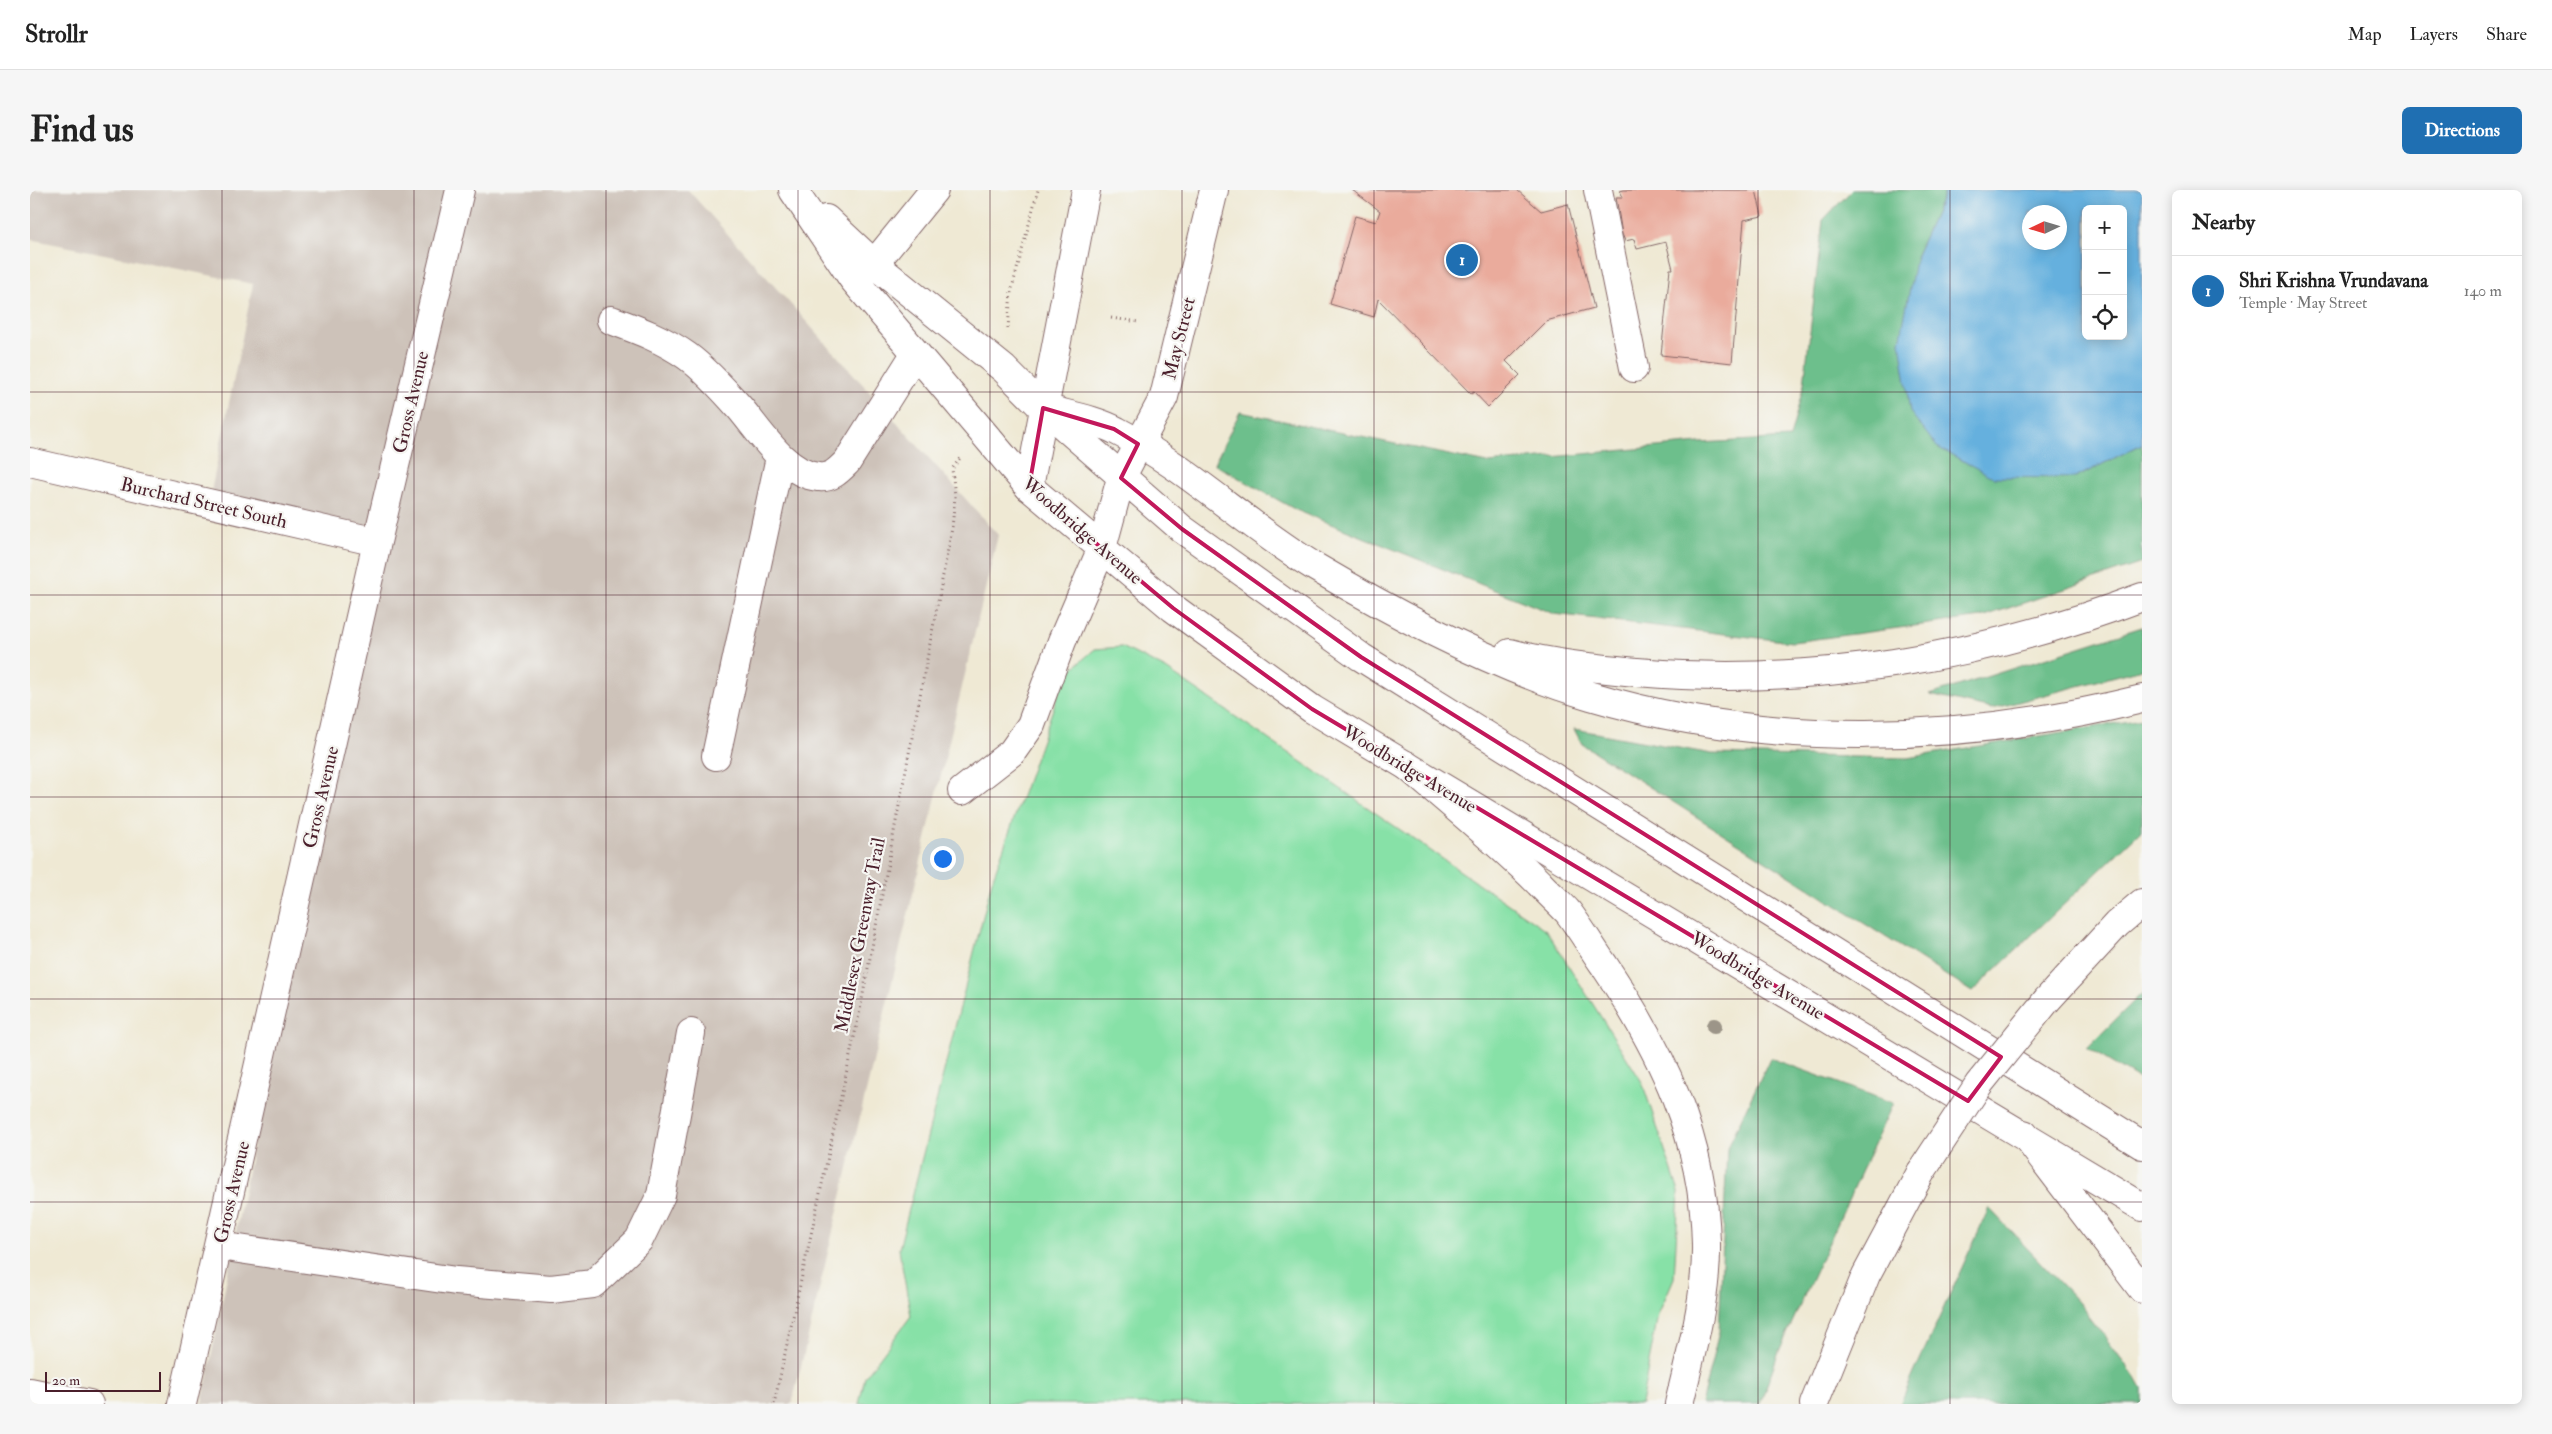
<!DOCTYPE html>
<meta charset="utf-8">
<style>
body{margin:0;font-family:"IM FELL Double Pica",serif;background:#f6f6f6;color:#222}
.controls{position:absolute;right:15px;top:15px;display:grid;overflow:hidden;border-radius:8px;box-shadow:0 2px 12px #0003}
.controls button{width:45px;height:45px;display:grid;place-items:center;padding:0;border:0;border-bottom:1px solid #e0e0e0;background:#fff;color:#222;font:25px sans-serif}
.compass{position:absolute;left:1992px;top:15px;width:45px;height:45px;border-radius:50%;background:#fff;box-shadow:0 2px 12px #0003;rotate:266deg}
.scale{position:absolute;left:15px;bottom:12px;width:116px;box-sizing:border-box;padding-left:5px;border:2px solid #4a1f2b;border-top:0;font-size:14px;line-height:18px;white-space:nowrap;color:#4a1f2b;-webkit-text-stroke:4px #f6f6f2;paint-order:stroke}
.you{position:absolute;left:912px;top:668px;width:18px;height:18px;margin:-12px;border:4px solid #fff;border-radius:50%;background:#1a73e8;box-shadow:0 0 0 8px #1a73e833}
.badge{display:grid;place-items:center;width:32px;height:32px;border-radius:50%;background:#1f6fb2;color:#fff;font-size:16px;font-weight:700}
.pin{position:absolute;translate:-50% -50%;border:2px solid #fff;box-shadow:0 1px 5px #0006}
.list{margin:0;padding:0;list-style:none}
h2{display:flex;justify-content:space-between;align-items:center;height:65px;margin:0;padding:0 20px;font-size:21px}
h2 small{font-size:16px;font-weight:400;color:#767676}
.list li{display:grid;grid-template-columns:32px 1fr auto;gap:15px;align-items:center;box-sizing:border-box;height:70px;padding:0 20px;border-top:1px solid #e0e0e0}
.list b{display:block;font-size:19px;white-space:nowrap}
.list p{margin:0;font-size:16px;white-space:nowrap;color:#767676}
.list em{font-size:16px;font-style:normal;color:#767676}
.icon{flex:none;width:28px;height:28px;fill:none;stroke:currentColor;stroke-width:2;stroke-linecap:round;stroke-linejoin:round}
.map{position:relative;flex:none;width:2112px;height:1214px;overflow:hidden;border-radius:8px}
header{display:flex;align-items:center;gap:30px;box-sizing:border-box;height:70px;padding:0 25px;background:#fff;border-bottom:1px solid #e0e0e0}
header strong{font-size:24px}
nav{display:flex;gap:28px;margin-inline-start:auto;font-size:18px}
.intro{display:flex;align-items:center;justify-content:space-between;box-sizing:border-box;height:120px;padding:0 30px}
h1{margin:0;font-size:35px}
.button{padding:12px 22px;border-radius:8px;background:#1f6fb2;color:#fff;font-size:18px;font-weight:700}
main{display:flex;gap:30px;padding:0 30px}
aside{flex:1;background:#fff;border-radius:8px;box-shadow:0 2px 12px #0003}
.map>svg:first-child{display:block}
.industrial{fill:#cdc2b9}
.green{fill:#87e1a7;stroke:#688069}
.forest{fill:#6dbf8c;stroke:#5c6f5c}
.water{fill:#65b0de;stroke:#586884;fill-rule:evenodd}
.building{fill:#eaab9c}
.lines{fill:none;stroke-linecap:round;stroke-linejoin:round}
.minor-casing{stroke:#846666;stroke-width:30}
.major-casing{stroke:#846666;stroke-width:30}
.highway-casing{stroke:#846666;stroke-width:30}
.path{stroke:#846666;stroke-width:3;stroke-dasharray:1 4;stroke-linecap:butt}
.minor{stroke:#fff;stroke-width:28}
.major{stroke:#fff;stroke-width:28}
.highway{stroke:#fff;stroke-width:28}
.highway-bridge-casing{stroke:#846666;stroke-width:30;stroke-linecap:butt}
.highway-bridge{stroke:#fff;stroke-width:28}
.tree{fill:#9c9588}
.marked{fill:none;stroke:#c2185b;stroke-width:4;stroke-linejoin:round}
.grid{fill:none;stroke:#4a1f2b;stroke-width:1;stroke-opacity:0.55}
.labels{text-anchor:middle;stroke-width:4.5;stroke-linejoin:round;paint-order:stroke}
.street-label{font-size:19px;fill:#4a1f2b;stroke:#f6f6f2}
</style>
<header>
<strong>Strollr</strong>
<nav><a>Map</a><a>Layers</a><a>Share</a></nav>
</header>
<div class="intro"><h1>Find us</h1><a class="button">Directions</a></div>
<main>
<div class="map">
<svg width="2112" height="1214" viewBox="0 0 2112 1214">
<rect width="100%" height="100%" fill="#f6f6f2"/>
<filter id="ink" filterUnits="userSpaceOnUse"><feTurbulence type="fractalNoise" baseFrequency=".02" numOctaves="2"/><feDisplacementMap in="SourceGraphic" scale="10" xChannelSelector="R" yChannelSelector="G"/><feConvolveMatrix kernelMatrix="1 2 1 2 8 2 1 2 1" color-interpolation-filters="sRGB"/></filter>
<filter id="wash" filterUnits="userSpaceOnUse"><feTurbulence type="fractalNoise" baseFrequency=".0096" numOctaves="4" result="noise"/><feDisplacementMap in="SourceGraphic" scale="20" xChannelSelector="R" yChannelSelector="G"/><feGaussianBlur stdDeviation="1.12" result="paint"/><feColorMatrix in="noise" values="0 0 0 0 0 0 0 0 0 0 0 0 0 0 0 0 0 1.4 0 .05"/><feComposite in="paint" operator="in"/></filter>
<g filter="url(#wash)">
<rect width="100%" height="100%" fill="#efe9d4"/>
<path class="industrial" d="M0,0h658l310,345 -206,869h-590l117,-595 64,-279 -172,-38 42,-208 -223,-45z"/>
<path class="green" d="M1092,457l44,22 380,261 96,152 37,110 -5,86 -16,37 -17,89h-782l6,-27 46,-61 -12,-67 93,-368 73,-206 30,-26z"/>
<path class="forest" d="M1822,0h94l-30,65 159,223 67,-34v119l-160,54 -189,25 -239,-28 -258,-104 -82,-46 26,-52 248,51 211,-20 91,-5 14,-54 19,-164z
M2112,437v42l-150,40 -62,-14z
M2112,529v111l-170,162 -390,-248 -8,-15 138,25 195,4z
M2112,803v88l-55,-33z
M1740,868l123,45 -114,248 -19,53h-59l18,-72 8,-183z
M1959,1018l89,94 58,76 6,11v15h-242z"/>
<path class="water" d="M1916,0h196v254l-67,34 -82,-1 -56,-30 -27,-35 -10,-70 16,-87zM2056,19h37v127h-37zM2000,22h30v30h-30z"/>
<g id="blocks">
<path class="building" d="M1322,0h165l24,21 27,-7 26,104 -48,13 -40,40 14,14 -32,32 -14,-15 -3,2 -93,-95 -4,18 -44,-13 25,-88 21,6 4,-11z
M1726,0l6,26 -18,4 -12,143 -71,-8 9,-86h3l-7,-27 -29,7 -3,-10 -9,2 -3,-7 -6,-37h7l-3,-6 4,-1z"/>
</g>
</g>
<g filter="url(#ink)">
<use href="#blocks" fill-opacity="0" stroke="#846666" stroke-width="1"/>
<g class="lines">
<defs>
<path id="minor" d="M1568,0l36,178
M844,74l60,-74
M581,130c27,10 52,19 76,36 19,14 37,34 52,51 20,23 46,67 79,70 13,2 21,-7 29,-15l68,-108
M0,272l347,80
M1091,288l43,-81 50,-207
M999,297l57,-297
M686,566l64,-299
M189,1056l237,35 95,8 42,-5 46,-44 22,-45 30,-162
M0,1202l59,12
M152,1214l195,-862 83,-352"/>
<path id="major" d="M763,0l60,89 176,208 144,121 139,101 830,498
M796,29l48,45 130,105 39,39 139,121 179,128 781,488
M932,601l50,-39 19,-27 31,-84 40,-93 19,-70"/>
<path id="highway" d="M1013,218c24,7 52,11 74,23 72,37 131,96 200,137 83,49 181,101 274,128 177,53 373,47 551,3
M1480,463c41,11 85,15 127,19 172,15 344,-14 505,-75
M1376,575c45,39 91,76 133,118 9,10 20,19 29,29 13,17 24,36 36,53 58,87 100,173 102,279 1,54 -15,108 -27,160
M2017,810l70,-76 25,-21
M1994,944l118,155
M1784,1214l52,-129 55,-103"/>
</defs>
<use href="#minor" class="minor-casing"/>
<use href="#major" class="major-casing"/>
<use href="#highway" class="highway-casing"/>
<path class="path" d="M1081,128l28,4
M978,138l3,-36 27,-102
M744,1214l86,-394 92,-482 3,-31 -3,-28 8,-11"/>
<use href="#minor" class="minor"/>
<use href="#major" class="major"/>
<use href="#highway" class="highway"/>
<defs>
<path id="highway-bridge" d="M1891,982l58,-88 68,-84"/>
</defs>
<use href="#highway-bridge" class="highway-bridge-casing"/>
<use href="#highway-bridge" class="highway-bridge"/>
</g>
<circle class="tree" cx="1684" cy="836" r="8"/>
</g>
<path class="marked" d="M1013,218l71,21 24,15 -17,34 61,51 179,128 640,400 -33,44 -656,-392 -139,-101 -144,-121z"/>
<path class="grid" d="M192,0v1214M384,0v1214M576,0v1214M768,0v1214M960,0v1214M1152,0v1214M1344,0v1214M1536,0v1214M1728,0v1214M1920,0v1214M0,202h2112M0,405h2112M0,607h2112M0,809h2112M0,1012h2112"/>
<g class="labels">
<g class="street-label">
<text transform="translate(1148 148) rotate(-76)" y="7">May Street</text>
<text transform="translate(380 212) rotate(-77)" y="7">Gross Avenue</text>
<text transform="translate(174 312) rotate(13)" y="7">Burchard Street South</text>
<text transform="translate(1053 340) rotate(41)" y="7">Woodbridge Avenue</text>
<text transform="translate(1380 578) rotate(31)" y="7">Woodbridge Avenue</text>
<text transform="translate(290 607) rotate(-77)" y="7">Gross Avenue</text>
<text transform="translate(829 745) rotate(-79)" y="7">Middlesex Greenway Trail</text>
<text transform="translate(1728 785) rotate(31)" y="7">Woodbridge Avenue</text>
<text transform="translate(201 1002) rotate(-77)" y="7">Gross Avenue</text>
</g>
</g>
</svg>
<div class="controls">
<button>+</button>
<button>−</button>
<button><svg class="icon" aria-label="locate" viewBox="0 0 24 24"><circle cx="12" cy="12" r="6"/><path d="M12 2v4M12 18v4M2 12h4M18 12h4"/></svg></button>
</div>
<svg class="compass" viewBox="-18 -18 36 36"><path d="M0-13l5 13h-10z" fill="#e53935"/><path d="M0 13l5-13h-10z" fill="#767676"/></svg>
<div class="scale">20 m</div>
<div class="you"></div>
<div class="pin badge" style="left:1432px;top:70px">1</div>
</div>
<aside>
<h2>Nearby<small></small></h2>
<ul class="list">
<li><span class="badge">1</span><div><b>Shri Krishna Vrundavana</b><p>Temple · May Street</p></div><em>140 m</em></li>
</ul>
</aside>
</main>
